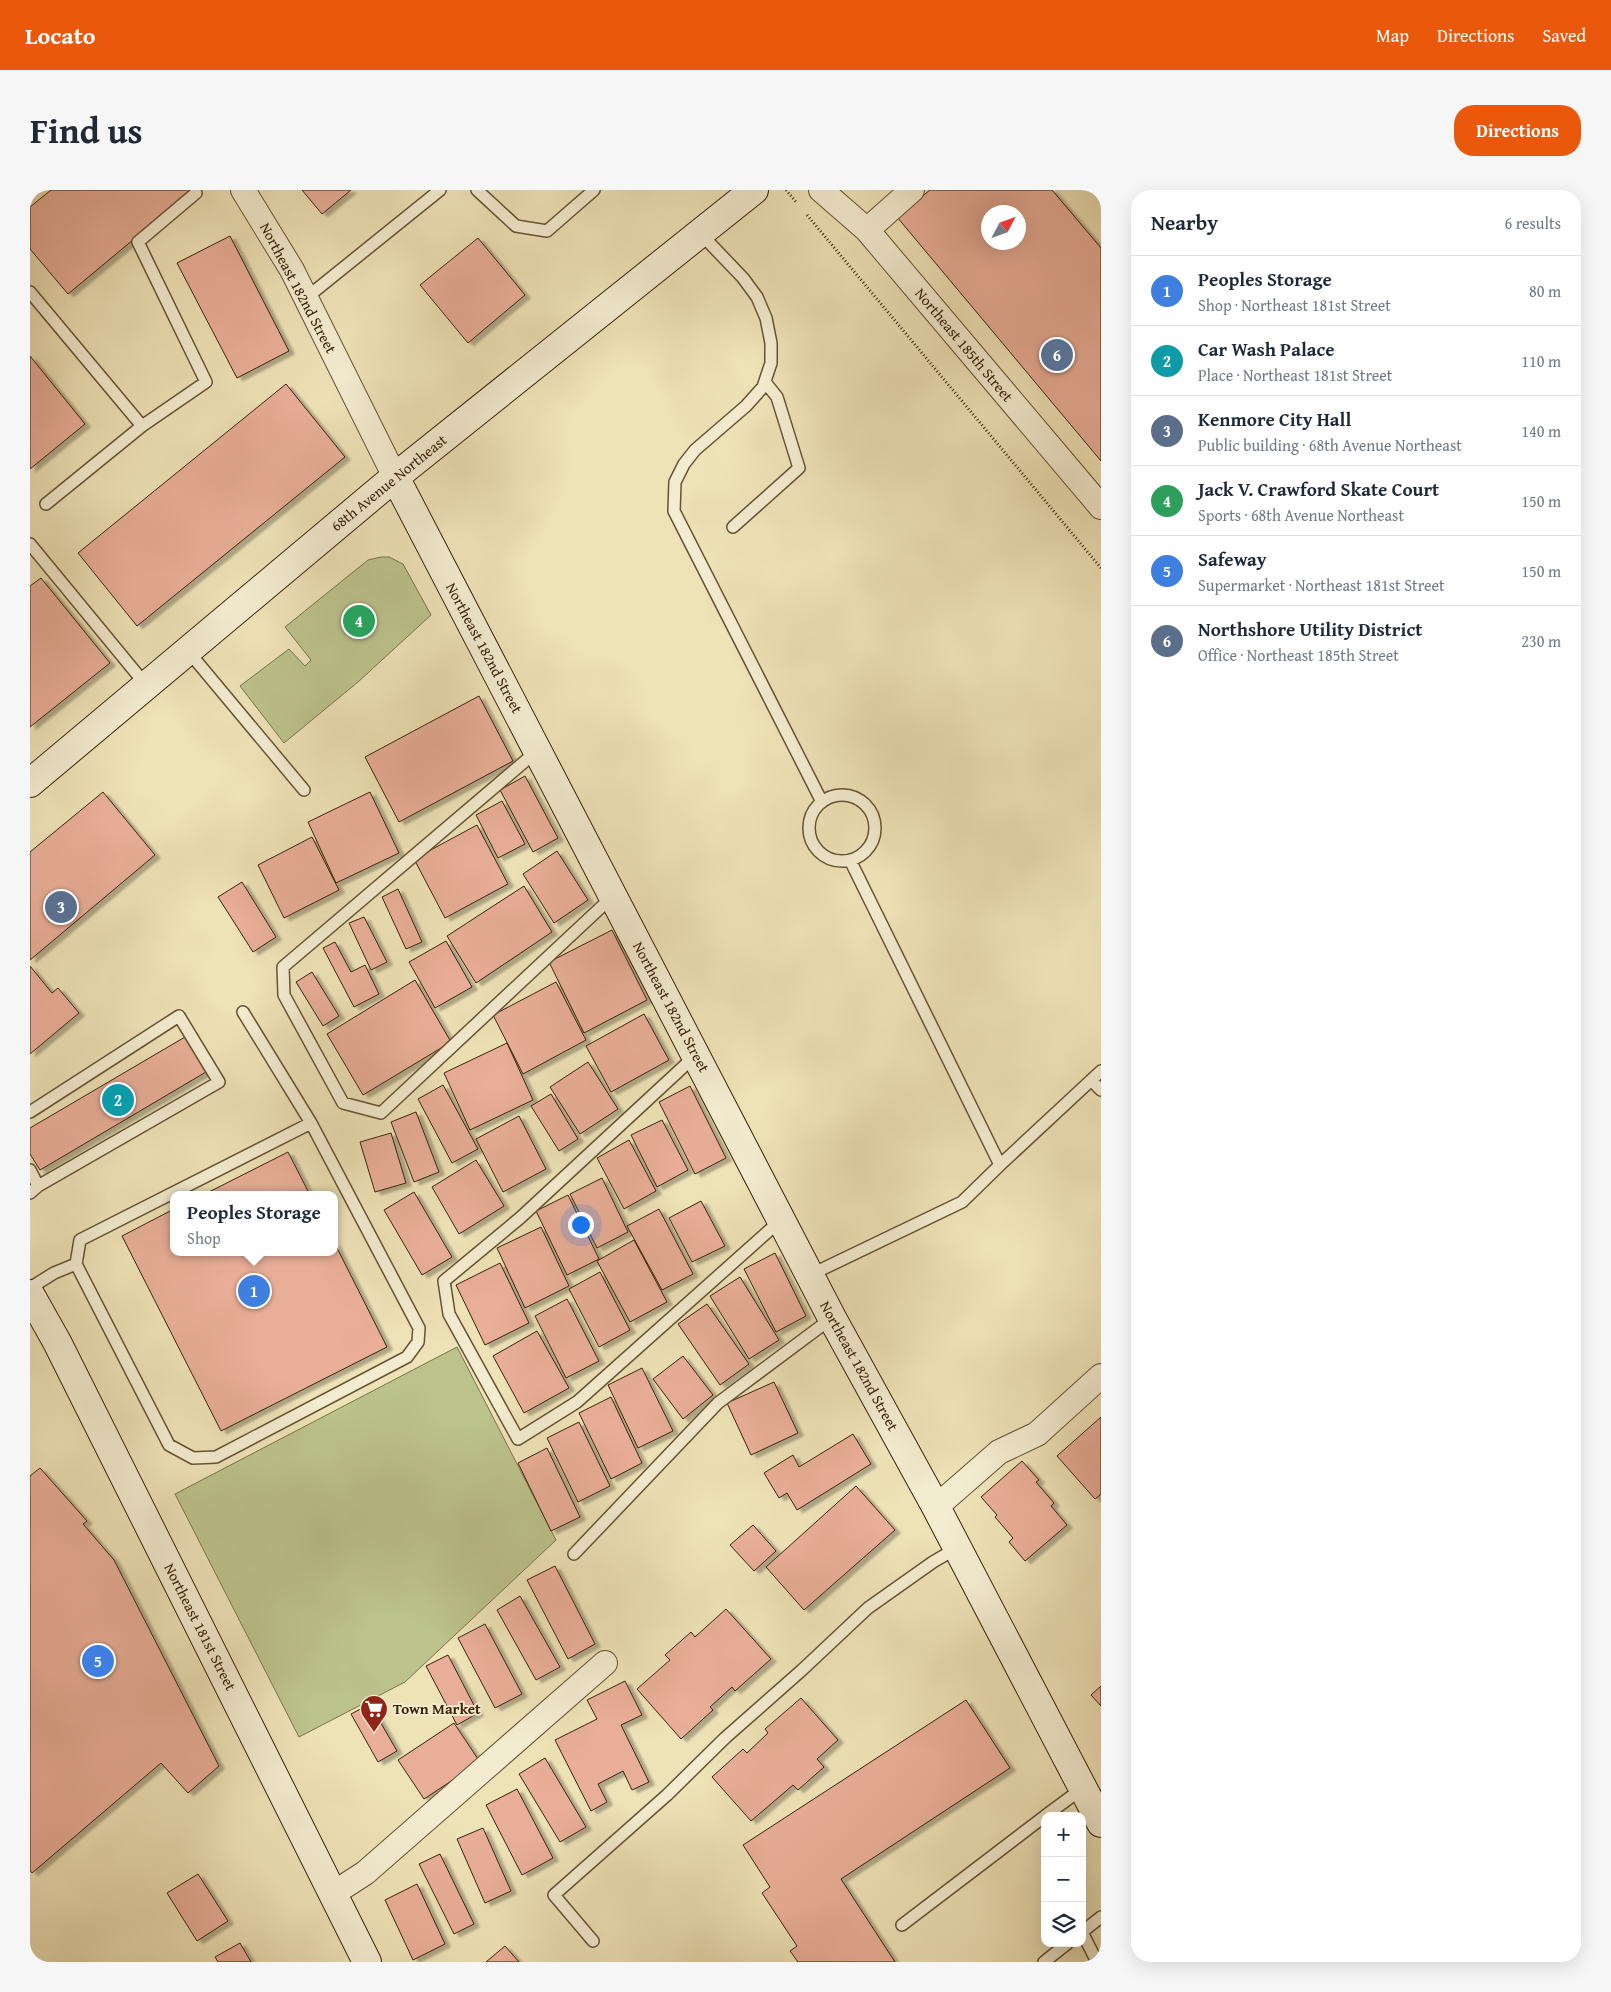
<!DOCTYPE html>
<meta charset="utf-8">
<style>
body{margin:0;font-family:"Gentium Book Plus",serif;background:#f6f6f7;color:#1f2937}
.controls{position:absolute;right:15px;bottom:15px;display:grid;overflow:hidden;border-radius:10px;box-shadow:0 5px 20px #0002}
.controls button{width:45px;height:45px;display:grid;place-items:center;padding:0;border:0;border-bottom:1px solid #e0e1e3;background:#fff;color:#1f2937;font:25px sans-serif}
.compass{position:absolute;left:951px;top:15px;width:45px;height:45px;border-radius:50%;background:#fff;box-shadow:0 5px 20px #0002;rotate:49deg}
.you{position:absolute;left:550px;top:1034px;width:18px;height:18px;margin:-12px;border:4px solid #fff;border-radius:50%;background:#1a73e8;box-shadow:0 0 0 8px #1a73e833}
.badge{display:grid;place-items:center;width:32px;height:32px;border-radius:50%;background:#ea580c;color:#fff;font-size:16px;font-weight:700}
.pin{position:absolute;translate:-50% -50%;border:2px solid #fff;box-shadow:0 1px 5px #0006}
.popup{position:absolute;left:140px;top:1001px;width:168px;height:65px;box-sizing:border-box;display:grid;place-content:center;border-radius:10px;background:#fff;filter:drop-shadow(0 1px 4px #0005);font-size:16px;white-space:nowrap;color:#747a83}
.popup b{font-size:19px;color:#1f2937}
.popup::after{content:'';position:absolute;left:50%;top:100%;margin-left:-10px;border:10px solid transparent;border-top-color:#fff}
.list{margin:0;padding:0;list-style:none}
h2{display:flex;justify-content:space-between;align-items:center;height:65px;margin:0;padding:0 20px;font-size:21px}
h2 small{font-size:16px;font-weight:400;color:#747a83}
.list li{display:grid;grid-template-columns:32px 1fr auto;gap:15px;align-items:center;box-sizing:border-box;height:70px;padding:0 20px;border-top:1px solid #e0e1e3}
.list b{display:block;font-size:19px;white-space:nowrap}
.list p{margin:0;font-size:16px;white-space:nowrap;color:#747a83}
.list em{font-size:16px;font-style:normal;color:#747a83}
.icon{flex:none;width:28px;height:28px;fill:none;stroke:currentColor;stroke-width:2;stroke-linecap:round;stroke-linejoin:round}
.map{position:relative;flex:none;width:1071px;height:1772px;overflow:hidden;border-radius:20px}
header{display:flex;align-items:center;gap:30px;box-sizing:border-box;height:70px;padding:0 25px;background:#ea580c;color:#fff}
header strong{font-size:24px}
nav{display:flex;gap:28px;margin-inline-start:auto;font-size:18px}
.intro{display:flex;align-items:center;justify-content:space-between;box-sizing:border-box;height:120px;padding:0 30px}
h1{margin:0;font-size:35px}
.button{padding:12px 22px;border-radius:20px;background:#ea580c;color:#fff;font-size:18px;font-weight:700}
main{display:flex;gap:30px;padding:0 30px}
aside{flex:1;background:#fff;border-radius:20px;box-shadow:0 5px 20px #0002}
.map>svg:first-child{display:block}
.green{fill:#bcc28c;stroke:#7a724a}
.building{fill:#e9ae98;stroke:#382307;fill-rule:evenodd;filter:url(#shadow)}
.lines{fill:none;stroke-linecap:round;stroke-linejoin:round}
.lane-casing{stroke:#665333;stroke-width:14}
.street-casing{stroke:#665333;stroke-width:26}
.secondary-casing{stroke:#382307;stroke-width:30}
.path{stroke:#382307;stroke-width:3;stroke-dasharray:1 2.5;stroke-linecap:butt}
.lane{stroke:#f4ecd0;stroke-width:11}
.street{stroke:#f4ecd0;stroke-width:24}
.secondary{stroke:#f4ecd0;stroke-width:28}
.labels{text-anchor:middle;stroke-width:4;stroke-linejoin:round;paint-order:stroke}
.street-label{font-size:15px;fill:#382307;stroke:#f4ecd0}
.poi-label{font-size:15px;font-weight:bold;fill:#382307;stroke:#f4ecd0;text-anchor:start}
</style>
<header>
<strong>Locato</strong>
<nav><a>Map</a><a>Directions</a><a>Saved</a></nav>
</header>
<div class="intro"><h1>Find us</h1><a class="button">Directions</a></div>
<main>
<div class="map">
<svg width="1071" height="1772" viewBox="0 0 1071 1772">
<defs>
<filter id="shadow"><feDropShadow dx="5.5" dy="3" stdDeviation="1" flood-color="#0004"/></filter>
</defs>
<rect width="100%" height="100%" fill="#eee2b7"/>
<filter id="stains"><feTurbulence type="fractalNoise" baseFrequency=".004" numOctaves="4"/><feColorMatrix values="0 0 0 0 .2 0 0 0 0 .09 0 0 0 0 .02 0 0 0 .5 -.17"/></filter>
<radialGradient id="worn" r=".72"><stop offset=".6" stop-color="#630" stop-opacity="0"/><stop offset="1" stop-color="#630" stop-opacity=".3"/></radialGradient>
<path class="green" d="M351,367h8l14,7 28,51 -73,67 -74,61 -44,-57 49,-37 16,17 6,-6 -26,-33 83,-67z
M427,1157l99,193 -151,142 -106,55 -124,-243z"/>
<path class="building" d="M21,0h142l-125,104 -38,-45v-42z
M272,0h49l-29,24z
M900,0h122l49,58v213l-204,-244zM958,22h30v30h-30z
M200,46l59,115 -52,27 -60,-115z
M448,48l47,57 -57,48 -48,-58z
M0,166l55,68 -55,45z
M256,194l59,73 -208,169 -59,-73z
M11,388l69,85 -80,64v-141z
M449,506l34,65 -114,61 -34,-65z
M495,586l33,62 -25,14 -33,-62z
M73,602l52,63 -125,105v-108z
M340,602l29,61 -63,30 -28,-61z
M472,611l23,43 -27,14 -22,-43z
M447,635l31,59 -63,34 -31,-59z
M282,647l27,53 -55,28 -26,-53z
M527,661l31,49 -34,23 -31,-49z
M212,692l34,55 -23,15 -35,-55z
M494,696l28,46 -76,51 -29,-47z
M368,699l24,53 -16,7 -24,-52z
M334,727l23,45 -16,8 -22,-47z
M582,740l35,70 -63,33 -35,-71z
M416,751l26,46 -37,21 -26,-46z
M305,752l16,30 14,-7 14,29 -25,13 -31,-59z
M0,776l22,27 6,-5 21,25 -49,41z
M282,782l27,44 -16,10 -27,-44z
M385,790l36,62 -88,53 -36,-61z
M526,792l30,58 -63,34 -30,-59z
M614,824l25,46 -58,32 -25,-46z
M155,847l21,35 -166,98 -10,-16v-26z
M477,853l26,57 -63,30 -26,-57z
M558,872l30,47 -38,25 -30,-47z
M413,895l35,64 -26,14 -34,-64z
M660,896l36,72 -31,16 -36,-72z
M521,904l27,45 -19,12 -28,-45z
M386,922l23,60 -25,10 -23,-60z
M489,926l27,53 -43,23 -27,-53z
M632,930l26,50 -31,17 -26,-52z
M361,943l15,50 -31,9 -15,-50z
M599,950l27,51 -32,18 -27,-51z
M258,962l22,43h-107z
M446,970l28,46 -45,28 -27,-47z
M572,988l26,54 -31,16 -27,-54z
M384,1002l38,65 -30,18 -38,-65z
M538,1005l31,64 -32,16 -31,-64z
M671,1011l24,45 -33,16 -23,-44z
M144,1019v43h160v-10l53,105 -166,84 -99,-195z
M629,1019l34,65 -31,16 -35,-64z
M511,1037l28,59 -44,22 -28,-60z
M604,1050l33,62 -37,20 -33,-61z
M745,1063l31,63 -30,16 -32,-63z
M470,1073l29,60 -44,22 -29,-60z
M570,1082l30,58 -31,17 -30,-58z
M710,1087l39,63 -30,19 -39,-63z
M537,1109l32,62 -33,17 -31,-62z
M677,1114l42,60 -29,21 -42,-61z
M507,1141l32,57 -45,25 -31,-57z
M653,1166l30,39 -30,24 -30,-40z
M612,1178l31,63 -35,17 -30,-63z
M744,1192l24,51 -47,22 -24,-52z
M581,1207l31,66 -31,16 -32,-66z
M1071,1227v77l-6,5 -38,-43z
M549,1232l31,64 -32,16 -31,-64z
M823,1244l18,30 -74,46 -10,-17 -8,5 -15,-25 29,-18 6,12z
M517,1258l33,69 -29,14 -33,-68z
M992,1271l17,19 -3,2 18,21 -3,3 16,19 -42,36 -16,-19 4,-4 -18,-21 2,-2 -16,-18z
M10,1278l47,53 -4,3 31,36 105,206 -31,27 -27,-30 -129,110 -2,-3v-394z
M826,1296l39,44 -91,80 -38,-43z
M723,1335l23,26 -22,20 -24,-26z
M525,1376l40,78 -27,15 -41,-79z
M490,1406l40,71 -24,13 -39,-70z
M696,1419l45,50 -36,32 -3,-4 -22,20 3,3 -32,29 -44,-50 33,-29 -5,-5 26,-23 4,5z
M455,1434l37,70 -27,14 -37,-70z
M418,1465l30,58 -21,12 -31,-59z
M595,1491l17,34 -21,10 28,57 -17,8 -9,-19 -25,13 9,18 -16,9 -36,-71 42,-21 -10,-19z
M1071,1496v20l-10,-11z
M771,1508l37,42 -21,19 7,8 -26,23 -5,-5 -42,36 -39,-44 31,-28 4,4 21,-20 -3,-4z
M936,1510l44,68 -169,111 54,83h-97l-8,-11 7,-5 -35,-53 8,-6 -27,-42z
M340,1514l2,3 3,-2 2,4 -3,2 23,40 -19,11 -27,-48z
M424,1533l26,39 -56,37 -26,-39z
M515,1568l41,69 -26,15 -41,-68z
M487,1599l36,69 -31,17 -36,-70z
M453,1638l28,63 -26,12 -28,-64z
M410,1664l34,70 -20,10 -35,-70z
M168,1684l30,47 -31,20 -30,-48z
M387,1694l28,60 -32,16 -28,-60z
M210,1753l11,19h-33l-3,-5z
M475,1756l14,16h-33z"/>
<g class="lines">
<defs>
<path id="lane" d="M447,0l39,36 31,5 47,-41
M670,43l43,45 14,19 9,21 5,25v20l-8,24 -17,19 -51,44 -11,14 -9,18 -1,29 148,291
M0,102l112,134 -96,78
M276,108l134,-108
M112,236l64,-44 -68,-140 58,-49
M703,337l66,-59 -22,-71 -12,-15
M0,354l116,141
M158,461l116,139
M507,561l-254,216 1,28 59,108 38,10 231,-216
M779 638a33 33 0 1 1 66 0a33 33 0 1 1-66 0Z
M213,822l68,111
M665,866l-175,162 -76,63 5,33 69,125 59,-37 204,-182
M1061,890l10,10
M0,922l149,-96 40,66 -181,104 -8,7
M281,933l108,205 -1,14 -11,15 -191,100 -23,1 -24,-13 -93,-181 4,-24z
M970,975l101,-94
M0,980l8,16
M780,1085l152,-73 38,-37 -150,-305
M0,1098l24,-15 22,-9
M544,1364l144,-151 114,-85
M1015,1626l38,-28
M872,1735l143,-109
M1052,1742l15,30
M1052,1742l19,-15
M563,1751l-39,-46 113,-100 58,-57 77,-68 66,-62 65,-46 24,-14
M1014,1772l24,-19"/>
<path id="street" d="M213,0l49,80 103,207
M791,0l46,40 234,277
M837,40l45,-40
M906,1317l63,-55 38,-18 64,-58
M304,1703l31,-20 240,-210"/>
<path id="secondary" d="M365,287l437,841 104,189 165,316
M0,593l365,-306 359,-287
M0,1104l27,48 310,620"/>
</defs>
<use href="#lane" class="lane-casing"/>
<use href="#street" class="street-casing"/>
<use href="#secondary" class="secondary-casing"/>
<path class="path" d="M756,0l11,13
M777,25l294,353"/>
<use href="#lane" class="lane"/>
<use href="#street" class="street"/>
<use href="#secondary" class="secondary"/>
</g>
<defs>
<symbol id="supermarket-pin" viewBox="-11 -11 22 30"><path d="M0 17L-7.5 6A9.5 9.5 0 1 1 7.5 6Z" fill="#8f2418" stroke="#f4ecd0"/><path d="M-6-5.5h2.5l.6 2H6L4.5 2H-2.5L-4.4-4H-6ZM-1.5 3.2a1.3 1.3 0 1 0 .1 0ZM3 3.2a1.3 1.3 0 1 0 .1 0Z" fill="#fff"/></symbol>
</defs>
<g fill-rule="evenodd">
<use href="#supermarket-pin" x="328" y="1503" width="32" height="43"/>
</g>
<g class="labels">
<g class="street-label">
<text transform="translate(268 98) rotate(62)" y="5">Northeast 182nd Street</text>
<text transform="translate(934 155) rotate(50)" y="5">Northeast 185th Street</text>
<text transform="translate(359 293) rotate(-39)" y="5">68th Avenue Northeast</text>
<text transform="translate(454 458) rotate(62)" y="5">Northeast 182nd Street</text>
<text transform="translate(641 817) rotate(62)" y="5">Northeast 182nd Street</text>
<text transform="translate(829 1176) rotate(61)" y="5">Northeast 182nd Street</text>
<text transform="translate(170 1437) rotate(63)" y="5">Northeast 181st Street</text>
</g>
<g class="poi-label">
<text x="363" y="1524">Town Market</text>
</g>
</g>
<rect width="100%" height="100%" filter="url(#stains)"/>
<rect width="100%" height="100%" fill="url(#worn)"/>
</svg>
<div class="controls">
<button>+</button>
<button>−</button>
<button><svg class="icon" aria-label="layers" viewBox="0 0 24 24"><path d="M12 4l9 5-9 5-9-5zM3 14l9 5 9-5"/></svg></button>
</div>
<svg class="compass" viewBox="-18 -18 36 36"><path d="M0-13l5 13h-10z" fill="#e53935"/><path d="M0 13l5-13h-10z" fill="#747a83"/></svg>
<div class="you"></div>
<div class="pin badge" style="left:224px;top:1101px;background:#3f7fe0">1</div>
<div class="popup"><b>Peoples Storage</b>Shop</div>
<div class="pin badge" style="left:88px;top:910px;background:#0f9aa8">2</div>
<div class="pin badge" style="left:31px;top:717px;background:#5c6f8a">3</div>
<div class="pin badge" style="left:329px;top:431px;background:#2e9e5b">4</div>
<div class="pin badge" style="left:68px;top:1471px;background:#3f7fe0">5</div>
<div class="pin badge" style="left:1027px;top:165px;background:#5c6f8a">6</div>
</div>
<aside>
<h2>Nearby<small>6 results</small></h2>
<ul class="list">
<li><span class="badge" style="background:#3f7fe0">1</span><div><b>Peoples Storage</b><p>Shop · Northeast 181st Street</p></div><em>80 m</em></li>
<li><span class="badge" style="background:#0f9aa8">2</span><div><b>Car Wash Palace</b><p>Place · Northeast 181st Street</p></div><em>110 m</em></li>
<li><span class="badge" style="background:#5c6f8a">3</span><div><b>Kenmore City Hall</b><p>Public building · 68th Avenue Northeast</p></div><em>140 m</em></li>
<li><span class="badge" style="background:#2e9e5b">4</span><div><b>Jack V. Crawford Skate Court</b><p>Sports · 68th Avenue Northeast</p></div><em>150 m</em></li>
<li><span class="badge" style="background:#3f7fe0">5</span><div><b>Safeway</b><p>Supermarket · Northeast 181st Street</p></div><em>150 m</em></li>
<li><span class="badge" style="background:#5c6f8a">6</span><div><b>Northshore Utility District</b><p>Office · Northeast 185th Street</p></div><em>230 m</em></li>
</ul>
</aside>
</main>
